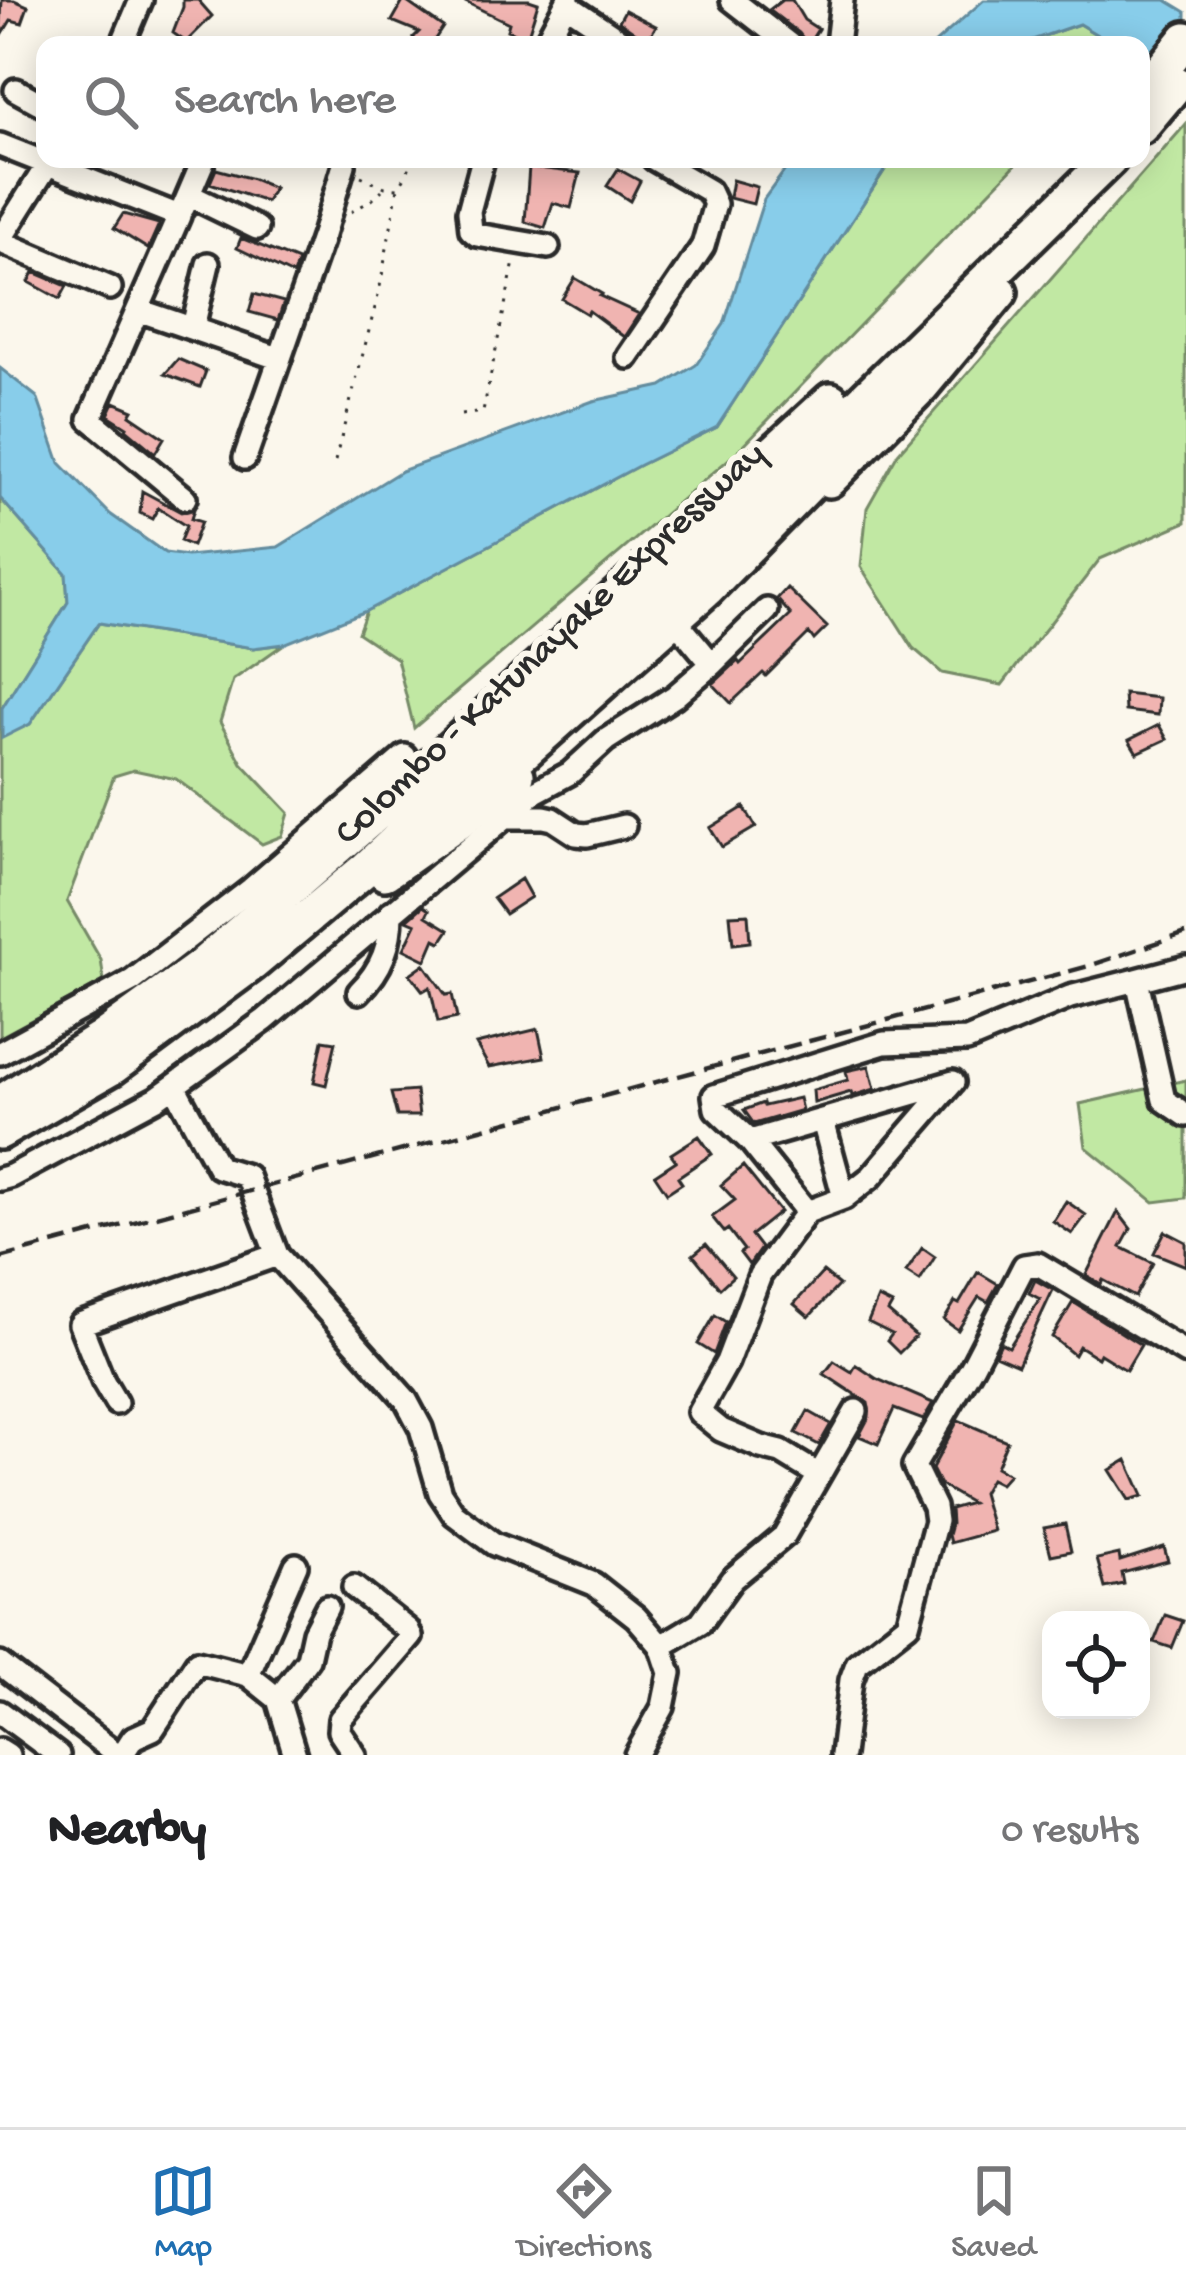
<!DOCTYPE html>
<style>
body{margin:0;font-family:"Gochi Hand",sans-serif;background:#f2f2f2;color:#202124}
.controls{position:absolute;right:36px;bottom:36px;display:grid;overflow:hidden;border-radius:24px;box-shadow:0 6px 30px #0003}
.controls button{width:108px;height:108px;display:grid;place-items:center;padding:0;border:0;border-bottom:3px solid #e0e0e0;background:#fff;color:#202124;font:60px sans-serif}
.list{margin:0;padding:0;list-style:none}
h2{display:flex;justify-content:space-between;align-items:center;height:156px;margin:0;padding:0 48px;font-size:51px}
h2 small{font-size:39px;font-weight:400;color:#757577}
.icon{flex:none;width:66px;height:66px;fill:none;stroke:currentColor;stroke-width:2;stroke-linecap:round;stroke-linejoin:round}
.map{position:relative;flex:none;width:1186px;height:1755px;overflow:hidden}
.search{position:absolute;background:#fff;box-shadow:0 6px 30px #0003;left:36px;right:36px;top:36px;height:132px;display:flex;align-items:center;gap:30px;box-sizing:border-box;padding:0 42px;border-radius:24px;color:#757577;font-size:45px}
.sheet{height:372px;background:#fff}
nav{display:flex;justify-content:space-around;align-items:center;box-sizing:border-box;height:168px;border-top:3px solid #e0e0e0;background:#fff;font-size:33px;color:#757577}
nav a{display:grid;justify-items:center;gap:6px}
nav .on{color:#1f6fb2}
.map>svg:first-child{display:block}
.green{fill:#c1e8a3;stroke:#768a67;stroke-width:3}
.water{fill:#88cdea;stroke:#638c9e;stroke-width:3}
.building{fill:#f0b4b1;stroke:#2b2b2b;stroke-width:3}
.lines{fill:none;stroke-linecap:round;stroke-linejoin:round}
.minor-casing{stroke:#2b2b2b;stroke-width:30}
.highway-casing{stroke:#2b2b2b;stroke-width:42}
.path{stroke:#2b2b2b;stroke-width:3;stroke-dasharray:3 9;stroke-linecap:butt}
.minor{stroke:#fbf7ec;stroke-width:21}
.highway{stroke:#fbf7ec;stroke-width:33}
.rail{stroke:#2b2b2b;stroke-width:4.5;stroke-dasharray:18 9;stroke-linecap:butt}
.labels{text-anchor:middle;stroke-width:12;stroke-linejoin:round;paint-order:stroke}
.street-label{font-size:39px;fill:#2b2b2b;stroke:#fbf7ec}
</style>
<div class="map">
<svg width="1186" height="1755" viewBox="0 0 1186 1755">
<rect width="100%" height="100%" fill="#fbf7ec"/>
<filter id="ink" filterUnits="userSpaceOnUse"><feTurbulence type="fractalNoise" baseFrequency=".00833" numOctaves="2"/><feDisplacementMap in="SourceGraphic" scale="24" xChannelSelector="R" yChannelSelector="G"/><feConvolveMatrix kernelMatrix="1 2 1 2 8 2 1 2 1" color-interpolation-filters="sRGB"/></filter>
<g filter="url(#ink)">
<path class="green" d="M1079,24l35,21h-96z
M1186,124v398l-86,37 -98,126 -60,-12 -29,-25 -52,-81 6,-59 31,-55z
M892,159h129l-286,295 -321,274 -17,-69 -39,-26 8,-22 274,-146 77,-38z
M0,498l66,75 2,29 -66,106v29l28,-13 69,-101 154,25 31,-4 -51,36 -13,42 22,41 47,50 -7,23 -20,8 -86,-65 -42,-9 -20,6 -47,125 34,59 3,21 -104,56z
M1186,1080v118l-32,4 -68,-55 -6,-43z"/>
<path class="water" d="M984,0h182l20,12v75l-45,-26v-16h-27l-35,-21 -61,21h-85z
M793,159h99l-175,268 -77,38 -274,146 -82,33 -31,4 -154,-25 -69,101 -28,14v-30l66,-106 -2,-29 -66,-75v-130l37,29 23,66 50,51 55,39 22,3 91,-9 123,-76 192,-70 69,-15 34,-21 28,-41 40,-125z"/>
<path class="building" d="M2,0h12l14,6 -6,17 -11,-3 -11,18z
M183,0h15l14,16 -26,26 -13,-9 10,-26z
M404,0l39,27 -12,18h-10l-8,-7 6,-6 -27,-11z
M461,0h68l9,3 -11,35 -20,-8 2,-7z
M782,0h10l12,20 14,9 -10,16 -9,-12 -30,-23z
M625,10l31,16 -11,19 -9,-12 -17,-12z
M529,167l51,6 -9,35 -18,-5 -8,25 -20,-6z
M216,169l37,10 21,9 -8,14 -56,-19z
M618,169l22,12 -10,20 -23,-15z
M732,180l25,7 -4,17 -24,-6z
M123,214l36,10 -11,25 -34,-21z
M241,238l57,23 -5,14 -56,-27z
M34,272l33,14 -7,13 -31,-17z
M575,278l27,16 -2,2 39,18 -15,23 -35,-26 -2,3 -25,-15z
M254,294l30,8 -6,18 -29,-8z
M178,359l28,12 -6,16 -35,-13z
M114,402l19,8 -3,5 34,23 -9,15 -29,-24 1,-2 -19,-12z
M142,491l39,21 13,-3 -3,10 10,3 -9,24 -12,-5 6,-15 -28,-18 -6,11 -12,-6z
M787,588l40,39 -13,13 -5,-7 -43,43 -3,-3 -32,30 -18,-19 25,-23 2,3 51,-49 -14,-16z
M1124,694l35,4 -1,17 -33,-4z
M1159,725l8,14 -30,14 -8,-13z
M744,807l12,20 -34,20 -12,-19z
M521,879l10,18 -26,17 -12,-16z
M423,906l6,4 -3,6 23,14 -8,12 -6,-3 -9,21 -22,-11 12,-25 -9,-4z
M748,914l2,28 -17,2 -3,-29z
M424,964l22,31 6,-1 5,24 -19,4 -8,-35 -7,4 -13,-17z
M538,1029l6,28 -55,10 -13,-23z
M323,1040l13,2 -10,43 -12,-3z
M869,1066l6,23 -23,7 -1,-4 -37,11 -1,-13 35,-10 -2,-9z
M416,1091l3,25h-22l-6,-23z
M799,1098l3,12 -48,14 -10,-14 19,-7 1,3z
M699,1136l13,18 -34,23 4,6 -15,10 -12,-18 21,-14 -5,-7z
M743,1166l37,46 -29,23 10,13 -12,17 -9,-12 4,-3 -16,-21 -4,3 -12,-15 23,-17 -14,-15z
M1066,1201l20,14 -14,19 -19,-13z
M1118,1212l13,17 -10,18 32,16 -18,34 -32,-17 -2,4 -15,-9z
M1165,1231l21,11v24l-32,-13z
M706,1244l27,32 -13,12 -27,-33z
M922,1248l13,9 -15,24 -14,-9z
M823,1272l16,13 -30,32 -15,-13z
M978,1272l20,12 -10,18 -9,-5 -21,33 -14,-10 11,-18 4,2z
M1035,1280l18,10 -35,75 -23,-10 6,-12 8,4 31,-48 -11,-6z
M878,1298l14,7 -4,7 28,24 -17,17 -12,-12 5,-7 -24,-12z
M1073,1302l68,43 -15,25 -26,-16 -2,4 -19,-12 -5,9 -22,-18z
M715,1315l11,7 -12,32 -16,-10z
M834,1361l18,11 4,-7 21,14 56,24 -10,17 -29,-11 -16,35 -19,-8 10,-19 -1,-14 -44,-29z
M808,1411l23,13 -12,21 -23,-12z
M958,1420l49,21 -11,26 13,7 -9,10 -10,-5 -8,14 11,38 -43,12 -2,-8 3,-11 -1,-15 21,-6 -31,-18 -8,-16z
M1127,1460l16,36 -14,4 -19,-30z
M1065,1524l6,27 -20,4 -7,-27z
M1164,1547l4,14 -46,12 2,11 -19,4 -8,-29 22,-5 1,7z
M1165,1615l18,6 -11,27 -18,-6z"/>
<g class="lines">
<defs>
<path id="minor" d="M732,0l58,45
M566,4l61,41
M122,45l19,-45
M544,45l24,-45
M837,45l5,-45
M16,90l29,16
M0,145l179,71 -89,203 95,79
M51,159l-47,75 2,10 104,44
M483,159l-14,52 2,19 6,5 71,12
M189,195l68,33
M183,208l21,-49
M138,310l140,48
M193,327l15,-63
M628,357l75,-111 12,-42 -6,-13 -55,-32
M245,458l78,-223 21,-70
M682,628l30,36
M506,817h38l9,2 23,15 11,1 37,-9
M1186,967l-49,13 27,120 22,15
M359,992c23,-23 32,-47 32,-80
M0,1053l132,-72 119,-92 154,-133
M174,1086l44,81 29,9 30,79 129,145 15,28 19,65 14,21 40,30 100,40 42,33 25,29 9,27 -7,34 -27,48
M823,1121l21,77
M750,1141l203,-59 -82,95 -27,21 -37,14 -47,63 -33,87 -28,50 22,18 40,17 20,5 38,23
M0,1179l11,-3 146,-78 108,-78 270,-228 35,-19 36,-33 69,-44 37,-32 55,-54
M807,1212l-57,-71 -34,-32 -2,-13 170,-53 83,-3 103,-43 67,-17
M116,1403l-13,-22 -23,-57 197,-69
M354,1587l54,43 3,7 -71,82 -1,12 16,24
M661,1646l40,-24 31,-43 52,-43 72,-125
M0,1664l118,91
M248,1675l48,-110
M278,1699l30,-40 6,-27 13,-25
M0,1712l58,43
M0,1750l8,5
M122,1755l11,-17 20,-9 44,-67 51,13 30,24 17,56
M842,1755l9,-75 6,-16 51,-40 28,-103 -2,-14 -20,-41 59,-101 51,-99 14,-2 148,89"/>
<path id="highway" d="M1141,95l45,-56
M1141,127l36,-43
M829,480l92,-93 79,-95
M491,782l216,-193 131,-134
M385,873l77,-54 55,-44
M0,1103l99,-63 101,-73 237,-206 394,-361
M0,1132l113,-65 139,-103 111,-93 333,-308 414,-404"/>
</defs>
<use href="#minor" class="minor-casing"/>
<use href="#highway" class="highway-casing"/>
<path class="path" d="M361,176l24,11 13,1 9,-14 5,-15
M351,212l21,-12 10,-10
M461,415l22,-3 31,-150
M335,461l44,-169 19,-104"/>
<use href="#minor" class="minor"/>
<use href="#highway" class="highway"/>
<path class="rail" d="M0,1258l1089,-292 97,-33"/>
</g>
</g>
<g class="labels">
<g class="street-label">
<text transform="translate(547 640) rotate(-43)" y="14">Colombo - Katunayake Expressway</text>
</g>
</g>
</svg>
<div class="controls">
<button><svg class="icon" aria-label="locate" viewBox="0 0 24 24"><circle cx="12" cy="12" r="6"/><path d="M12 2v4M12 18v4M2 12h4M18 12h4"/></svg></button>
</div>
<div class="search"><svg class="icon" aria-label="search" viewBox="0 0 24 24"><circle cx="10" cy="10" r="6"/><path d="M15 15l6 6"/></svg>Search here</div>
</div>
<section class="sheet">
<h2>Nearby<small>0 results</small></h2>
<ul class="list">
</ul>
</section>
<nav>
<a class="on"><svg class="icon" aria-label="map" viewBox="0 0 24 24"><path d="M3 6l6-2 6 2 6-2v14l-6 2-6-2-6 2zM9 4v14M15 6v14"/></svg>Map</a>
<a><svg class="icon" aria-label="directions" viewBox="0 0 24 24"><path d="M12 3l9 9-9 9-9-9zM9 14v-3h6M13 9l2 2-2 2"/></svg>Directions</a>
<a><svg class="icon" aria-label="saved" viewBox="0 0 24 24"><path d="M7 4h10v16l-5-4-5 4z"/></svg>Saved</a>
</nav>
